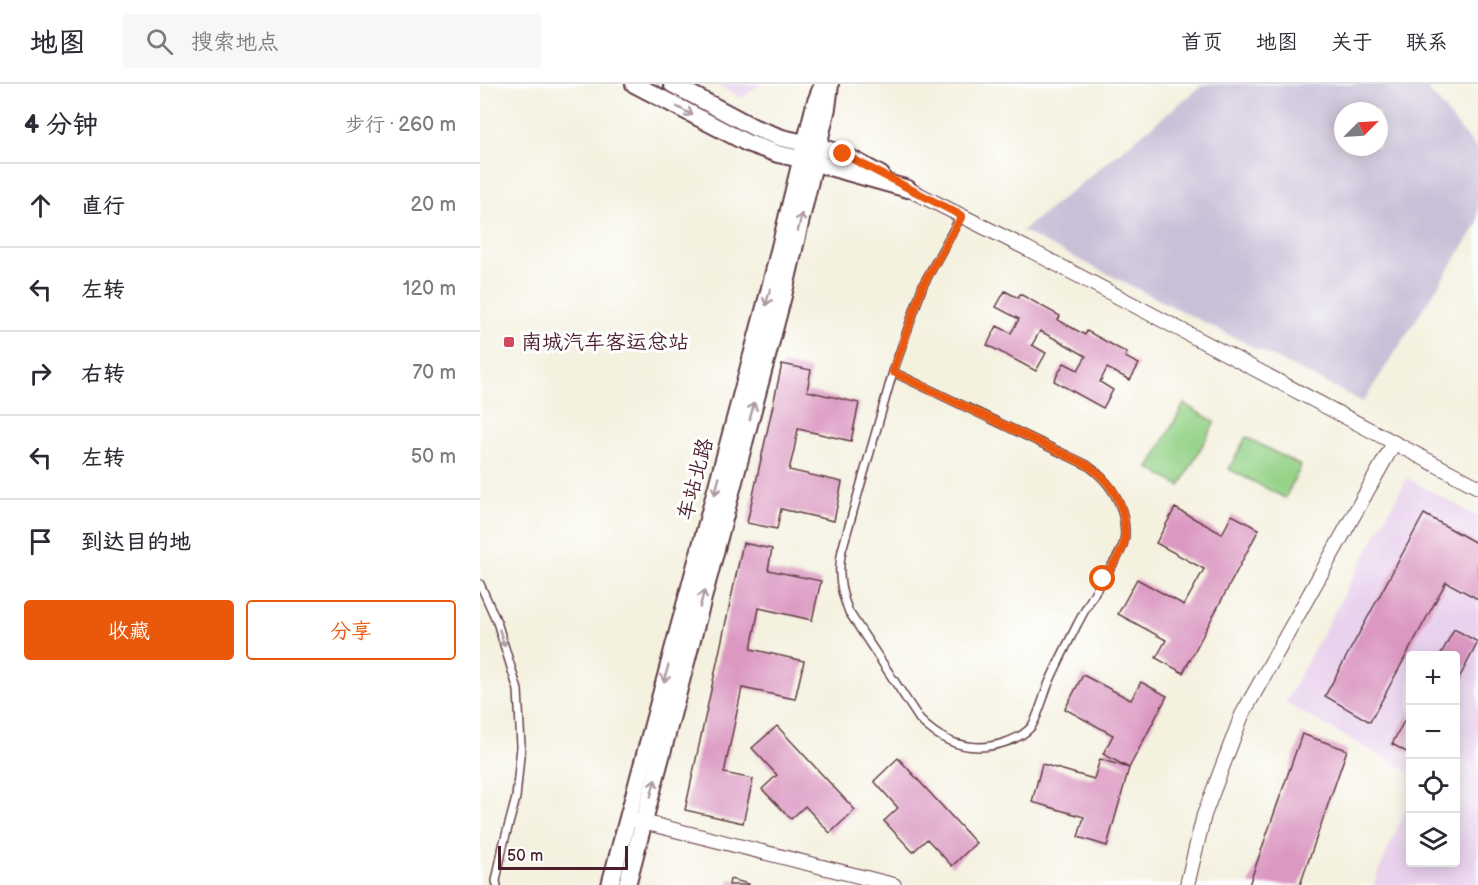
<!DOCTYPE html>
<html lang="zh">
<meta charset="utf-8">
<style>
body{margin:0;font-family:"Balsamiq Sans","LXGW WenKai TC",sans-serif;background:#f7f7f7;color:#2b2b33}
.controls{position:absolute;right:18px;bottom:18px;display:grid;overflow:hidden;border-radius:6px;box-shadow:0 3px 15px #0003}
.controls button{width:54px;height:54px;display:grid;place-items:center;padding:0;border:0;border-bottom:2px solid #e1e1e2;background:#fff;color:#2b2b33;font:30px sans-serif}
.compass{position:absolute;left:854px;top:18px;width:54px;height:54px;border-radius:50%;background:#fff;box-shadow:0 3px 15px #0003;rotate:66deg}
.scale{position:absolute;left:18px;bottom:15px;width:130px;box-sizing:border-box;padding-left:6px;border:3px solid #4a1f2b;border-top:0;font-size:16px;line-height:21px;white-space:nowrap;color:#4a1f2b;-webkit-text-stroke:4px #fff;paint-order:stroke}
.stop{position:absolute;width:18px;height:18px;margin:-14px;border:4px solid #ea580c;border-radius:50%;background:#fff}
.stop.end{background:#ea580c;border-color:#fff;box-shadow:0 2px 6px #0008}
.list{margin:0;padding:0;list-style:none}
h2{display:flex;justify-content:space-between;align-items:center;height:78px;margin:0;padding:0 24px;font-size:26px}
h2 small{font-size:20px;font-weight:400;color:#7c7c81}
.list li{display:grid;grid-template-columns:39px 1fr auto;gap:18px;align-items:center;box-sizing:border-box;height:84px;padding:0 24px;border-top:2px solid #e1e1e2}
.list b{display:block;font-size:22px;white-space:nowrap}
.list em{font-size:20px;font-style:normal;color:#7c7c81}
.actions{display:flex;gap:12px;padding:18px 24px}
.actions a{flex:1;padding:14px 0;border:2px solid #ea580c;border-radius:6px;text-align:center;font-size:21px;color:#ea580c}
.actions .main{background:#ea580c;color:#fff}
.icon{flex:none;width:33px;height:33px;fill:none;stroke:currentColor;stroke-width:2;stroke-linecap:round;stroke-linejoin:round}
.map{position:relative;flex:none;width:998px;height:801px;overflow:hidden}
header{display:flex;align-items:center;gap:36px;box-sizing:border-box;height:84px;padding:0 30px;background:#fff;border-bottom:2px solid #e1e1e2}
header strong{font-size:28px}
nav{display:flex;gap:33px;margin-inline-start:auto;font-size:21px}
.search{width:420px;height:54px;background:#f7f7f7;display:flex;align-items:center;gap:15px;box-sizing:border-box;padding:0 21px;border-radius:6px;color:#7c7c81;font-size:22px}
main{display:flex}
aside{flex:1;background:#fff}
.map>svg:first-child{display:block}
.built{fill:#e9d2ed}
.industrial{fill:#c9bfd7;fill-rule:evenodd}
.green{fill:#95d388;stroke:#70795a;stroke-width:1.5}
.building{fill:#db98c1}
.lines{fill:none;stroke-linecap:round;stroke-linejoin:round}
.service-casing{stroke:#643e46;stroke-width:10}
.minor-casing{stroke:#643e46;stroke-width:16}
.tertiary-casing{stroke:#643e46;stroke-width:20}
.service{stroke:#fff;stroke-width:7}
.minor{stroke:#fff;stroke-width:14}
.tertiary{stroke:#fff;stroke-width:16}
.oneway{stroke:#ae9aa0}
.route{stroke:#ea580c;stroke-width:8}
.poi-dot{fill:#d1495b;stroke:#fff;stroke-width:2}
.labels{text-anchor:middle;stroke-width:6;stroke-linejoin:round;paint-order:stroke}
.poi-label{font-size:21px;fill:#4a1f2b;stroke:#fff;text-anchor:start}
.street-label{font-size:21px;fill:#4a1f2b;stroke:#fff}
</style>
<header>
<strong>地图</strong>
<div class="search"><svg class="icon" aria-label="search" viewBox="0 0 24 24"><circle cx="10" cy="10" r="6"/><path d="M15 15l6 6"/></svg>搜索地点</div>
<nav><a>首页</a><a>地图</a><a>关于</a><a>联系</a></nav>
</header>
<main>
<aside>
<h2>4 分钟<small>步行 · 260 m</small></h2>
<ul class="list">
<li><svg class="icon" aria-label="ahead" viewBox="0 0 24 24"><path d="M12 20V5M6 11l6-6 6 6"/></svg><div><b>直行</b></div><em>20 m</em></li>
<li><svg class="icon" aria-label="left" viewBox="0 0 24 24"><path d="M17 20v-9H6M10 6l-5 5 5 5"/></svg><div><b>左转</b></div><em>120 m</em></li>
<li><svg class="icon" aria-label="right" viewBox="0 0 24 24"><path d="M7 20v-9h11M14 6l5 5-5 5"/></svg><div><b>右转</b></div><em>70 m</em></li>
<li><svg class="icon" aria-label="left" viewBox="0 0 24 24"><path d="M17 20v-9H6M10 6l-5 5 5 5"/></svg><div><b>左转</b></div><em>50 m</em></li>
<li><svg class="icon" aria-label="arrive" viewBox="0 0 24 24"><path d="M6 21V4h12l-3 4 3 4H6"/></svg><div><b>到达目的地</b></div></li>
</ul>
<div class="actions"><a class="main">收藏</a><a>分享</a></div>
</aside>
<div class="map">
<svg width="998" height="801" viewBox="0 0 998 801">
<rect width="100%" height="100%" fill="#fff"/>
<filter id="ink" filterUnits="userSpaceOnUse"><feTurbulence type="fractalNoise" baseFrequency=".0167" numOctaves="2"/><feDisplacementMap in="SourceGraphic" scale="12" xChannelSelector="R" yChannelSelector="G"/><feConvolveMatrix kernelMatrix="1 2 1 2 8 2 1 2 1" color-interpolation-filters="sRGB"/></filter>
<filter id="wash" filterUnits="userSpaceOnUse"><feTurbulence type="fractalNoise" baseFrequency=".008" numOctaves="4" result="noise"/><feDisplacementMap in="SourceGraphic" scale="24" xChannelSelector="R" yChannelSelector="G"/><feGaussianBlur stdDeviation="1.35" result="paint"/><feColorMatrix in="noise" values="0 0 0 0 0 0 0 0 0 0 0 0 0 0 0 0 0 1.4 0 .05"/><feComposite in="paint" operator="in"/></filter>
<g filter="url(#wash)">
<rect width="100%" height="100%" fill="#f4f1df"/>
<path class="built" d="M236,0h45l-19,14z
M927,394l71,39v368h-105l37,-86v63h46v-206h-46v116l-125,-69z"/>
<path class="industrial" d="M724,0h220l54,67v73l-115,178 -341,-171zM863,27h36v36h-36z"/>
<path class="green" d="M704,320l31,18 -35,64 -31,-18z
M766,353l55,29 -16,32 -56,-29z"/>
<g id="blocks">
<path class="building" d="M525,207l13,7 2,-4 40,22 -2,4 27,15 2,-4 40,22 -2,4 14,7 -9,16 -23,-12 -7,14 13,8 -10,18 -49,-27 10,-18 14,7 8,-14 -23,-13 -23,-12 -8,14 14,8 -10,18 -49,-26 10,-19 14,7 8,-14 -23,-12z
M302,280l29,6 -4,21 52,12 -8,38 -53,-12 -4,21 -5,20 53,12 -8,39 -53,-12 -4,20 -30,-6z
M695,424l47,26 10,-19 27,14 -76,144 -27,-15 10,-18 -48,-26 19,-35 47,26 20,-36 -48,-26z
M944,430l54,30v55l-32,-17 -76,140 -45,-26z
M263,459l29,6 -4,21 53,11 -9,39 -53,-12 -8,41 53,12 -9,38 -53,-11 -18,85 29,6 -10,44 -58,-13z
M974,545l24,13 -22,42v-28h-16z
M603,591l48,25 10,-18 26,14 -38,72 -22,78 -29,-9 6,-20 -52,-15 10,-38 52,15 6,-20 29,9 -26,-14 10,-19 -48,-26z
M930,626v44l-18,-10z
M297,642l78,84 -25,23 -25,-27 -14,13 -29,-30 15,-14 -25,-27z
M822,650l45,16 -47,135h-51z
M418,674l78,85 -24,23 -25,-27 -14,13 -29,-31 14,-13 -24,-27z
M250,795l19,5v1h-20z"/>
</g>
</g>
<g filter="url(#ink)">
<use href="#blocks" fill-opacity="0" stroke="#643e46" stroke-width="1.5"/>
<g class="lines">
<defs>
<path id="service" d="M413,288l194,93c24,17 38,40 38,69 -1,18 -13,30 -22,45 -9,14 -17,29 -25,44 -10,20 -21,41 -30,62 -4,10 -11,35 -17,42 -7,8 -18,13 -28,16 -32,10 -60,0 -83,-23l-71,-108c-9,-21 -12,-40 -7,-62l51,-178 30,-87 38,-69
M0,500l17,38 21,68 3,56 -5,52 -13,48 -7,35 1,4"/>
<path id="minor" d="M428,105l118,59 452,239
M155,736l259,65
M707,801l17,-70 38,-100 152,-272"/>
<path id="tertiary" d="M154,0l113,59 31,11 23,5 107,30
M192,0l83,44 27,10 23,5 38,11 38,21
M130,801l159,-593 46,-188 8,-20
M147,801l156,-589 44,-188 3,-24"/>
</defs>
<use href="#service" class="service-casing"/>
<use href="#minor" class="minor-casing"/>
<use href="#tertiary" class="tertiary-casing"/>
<use href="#service" class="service"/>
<use href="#minor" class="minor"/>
<use href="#tertiary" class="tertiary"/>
</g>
<defs><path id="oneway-shaft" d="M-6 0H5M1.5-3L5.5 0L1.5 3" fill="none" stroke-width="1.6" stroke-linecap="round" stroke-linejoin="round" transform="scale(1.5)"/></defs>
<g class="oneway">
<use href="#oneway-shaft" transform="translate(205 27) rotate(28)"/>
<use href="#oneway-shaft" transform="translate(320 138) rotate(-77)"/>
<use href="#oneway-shaft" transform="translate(288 213) rotate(105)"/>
<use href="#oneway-shaft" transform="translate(272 327) rotate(-75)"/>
<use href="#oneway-shaft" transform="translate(237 402) rotate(105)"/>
<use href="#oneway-shaft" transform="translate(222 515) rotate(-75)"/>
<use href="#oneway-shaft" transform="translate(22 554) rotate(73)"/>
<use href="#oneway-shaft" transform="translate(186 590) rotate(105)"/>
<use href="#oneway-shaft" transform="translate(173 704) rotate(-75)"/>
</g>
</g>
<g class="lines" filter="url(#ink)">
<path class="route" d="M363,70l119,62 -39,69 -30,87 194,93c24,16 38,39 38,68 0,6 -1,13 -4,18 -4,10 -12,19 -18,28"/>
</g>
<rect class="poi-dot" x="23" y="252" width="12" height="12" rx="3"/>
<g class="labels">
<g class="poi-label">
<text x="41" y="265">南城汽车客运总站</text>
</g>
<g class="street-label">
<text transform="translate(215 395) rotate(-75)" y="7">车站北路</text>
</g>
</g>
</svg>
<div class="controls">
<button>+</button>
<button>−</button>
<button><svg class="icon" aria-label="locate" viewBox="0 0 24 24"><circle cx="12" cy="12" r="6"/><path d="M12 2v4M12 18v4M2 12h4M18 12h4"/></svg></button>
<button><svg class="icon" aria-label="layers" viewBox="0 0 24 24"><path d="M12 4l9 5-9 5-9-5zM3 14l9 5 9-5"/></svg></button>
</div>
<svg class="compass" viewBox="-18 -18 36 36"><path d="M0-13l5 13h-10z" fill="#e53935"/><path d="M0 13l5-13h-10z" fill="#7c7c81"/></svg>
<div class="scale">50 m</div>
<div class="stop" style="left:623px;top:495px"></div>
<div class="stop end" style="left:363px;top:70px"></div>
</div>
</main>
